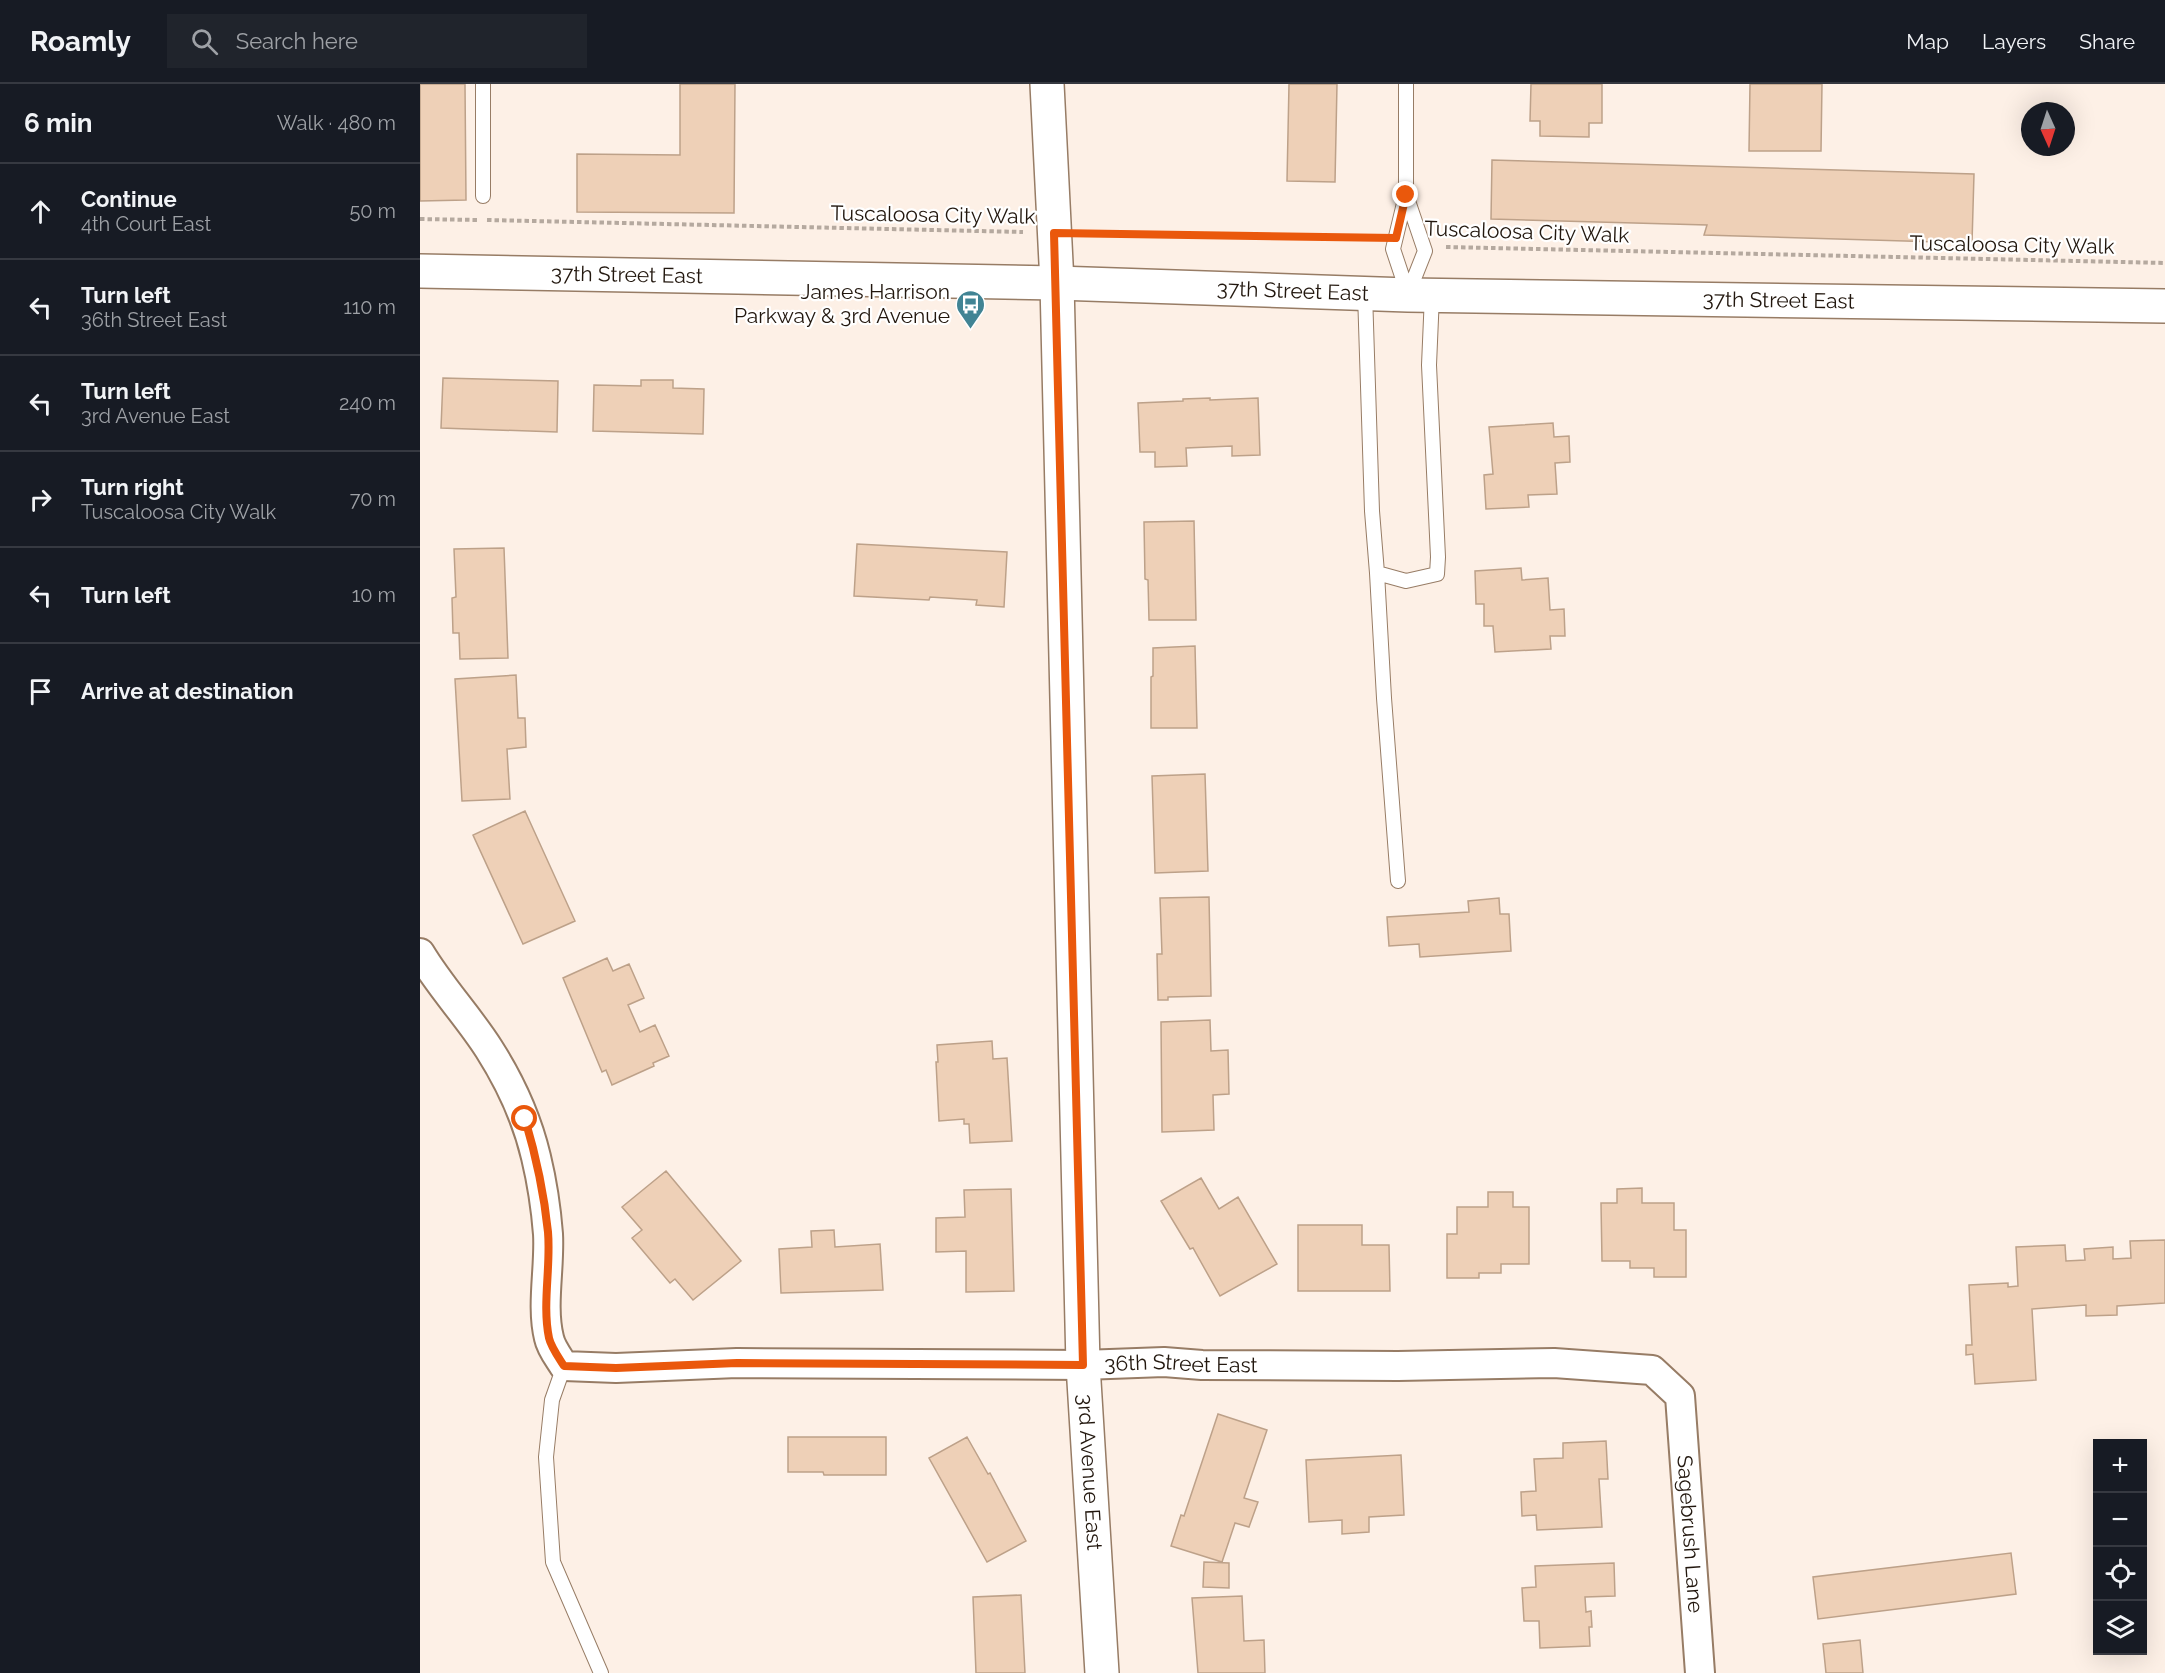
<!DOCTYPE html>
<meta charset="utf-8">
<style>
body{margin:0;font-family:Raleway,sans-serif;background:#20242c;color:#f1f3f6}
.controls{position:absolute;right:18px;bottom:18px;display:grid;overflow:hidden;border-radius:0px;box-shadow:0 6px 24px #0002}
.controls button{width:54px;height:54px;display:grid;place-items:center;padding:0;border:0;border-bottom:2px solid #363941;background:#171b24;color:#f1f3f6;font:30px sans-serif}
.compass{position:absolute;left:1601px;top:18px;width:54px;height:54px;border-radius:50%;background:#171b24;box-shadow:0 6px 24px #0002;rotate:177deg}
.stop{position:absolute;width:18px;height:18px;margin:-14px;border:4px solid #ea580c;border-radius:50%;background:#fff}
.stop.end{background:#ea580c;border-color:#fff;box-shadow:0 2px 6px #0008}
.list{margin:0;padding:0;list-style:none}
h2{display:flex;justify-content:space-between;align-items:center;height:78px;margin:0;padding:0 24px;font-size:26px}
h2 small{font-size:20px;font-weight:400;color:#9ea1a6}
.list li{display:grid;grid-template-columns:39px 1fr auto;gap:18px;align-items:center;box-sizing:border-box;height:96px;padding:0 24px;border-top:2px solid #363941}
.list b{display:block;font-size:22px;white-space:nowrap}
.list p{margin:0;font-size:20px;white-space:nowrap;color:#9ea1a6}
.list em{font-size:20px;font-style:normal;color:#9ea1a6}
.icon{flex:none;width:33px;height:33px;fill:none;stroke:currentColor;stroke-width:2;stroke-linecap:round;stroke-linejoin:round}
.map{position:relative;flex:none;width:1745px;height:1589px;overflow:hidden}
header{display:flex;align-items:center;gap:36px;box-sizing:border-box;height:84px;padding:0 30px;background:#171b24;border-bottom:2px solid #363941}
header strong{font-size:28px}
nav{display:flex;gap:33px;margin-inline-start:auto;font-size:21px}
.search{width:420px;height:54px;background:#20242c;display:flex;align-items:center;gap:15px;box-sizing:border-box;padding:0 21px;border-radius:0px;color:#9ea1a6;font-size:22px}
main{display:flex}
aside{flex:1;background:#171b24}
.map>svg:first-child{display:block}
.building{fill:#eed0b7;stroke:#bda189;stroke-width:1.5}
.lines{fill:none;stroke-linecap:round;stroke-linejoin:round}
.service-casing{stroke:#977c65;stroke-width:16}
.minor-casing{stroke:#977c65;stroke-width:32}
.tertiary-casing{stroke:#977c65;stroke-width:36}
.path{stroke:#b5a99f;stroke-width:4;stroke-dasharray:4.5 3;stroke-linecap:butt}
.service{stroke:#fff;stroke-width:14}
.minor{stroke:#fff;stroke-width:28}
.tertiary{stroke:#fff;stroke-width:33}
.route{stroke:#ea580c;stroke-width:8}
.labels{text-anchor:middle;stroke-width:4.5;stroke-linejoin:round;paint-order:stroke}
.street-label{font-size:21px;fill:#22170e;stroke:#fff}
.poi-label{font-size:21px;fill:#22170e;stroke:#fff;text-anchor:end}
</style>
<header>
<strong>Roamly</strong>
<div class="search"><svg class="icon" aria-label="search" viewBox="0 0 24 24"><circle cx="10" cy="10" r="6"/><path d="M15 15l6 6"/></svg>Search here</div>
<nav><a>Map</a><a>Layers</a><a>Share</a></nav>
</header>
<main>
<aside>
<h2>6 min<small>Walk · 480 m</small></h2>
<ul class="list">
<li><svg class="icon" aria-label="ahead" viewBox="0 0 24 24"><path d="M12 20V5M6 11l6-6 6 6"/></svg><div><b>Continue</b><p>4th Court East</p></div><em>50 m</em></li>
<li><svg class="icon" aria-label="left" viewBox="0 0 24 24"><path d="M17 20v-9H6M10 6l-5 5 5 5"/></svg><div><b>Turn left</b><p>36th Street East</p></div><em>110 m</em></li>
<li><svg class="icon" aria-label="left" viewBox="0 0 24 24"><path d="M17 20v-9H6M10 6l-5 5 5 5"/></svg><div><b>Turn left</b><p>3rd Avenue East</p></div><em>240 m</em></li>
<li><svg class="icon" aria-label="right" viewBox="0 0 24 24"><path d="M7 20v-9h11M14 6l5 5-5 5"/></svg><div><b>Turn right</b><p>Tuscaloosa City Walk</p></div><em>70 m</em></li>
<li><svg class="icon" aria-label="left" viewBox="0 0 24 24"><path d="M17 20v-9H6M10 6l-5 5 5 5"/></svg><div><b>Turn left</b></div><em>10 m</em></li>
<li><svg class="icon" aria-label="arrive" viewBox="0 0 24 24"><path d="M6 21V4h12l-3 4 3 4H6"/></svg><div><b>Arrive at destination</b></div></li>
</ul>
</aside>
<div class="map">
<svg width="1745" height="1589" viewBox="0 0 1745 1589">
<rect width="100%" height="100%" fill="#fdf0e6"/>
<path class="building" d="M0,0h45l1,116 -46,1z
M260,0h55l-1,129 -157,-1v-58l103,1z
M869,0h48l-2,98 -48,-1z
M1111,0h71v39h-13v14l-49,-1v-15h-10z
M1330,0h72l-1,67h-72z
M1072,76l482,14 -2,69 -268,-8 3,-10 -216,-6z
M23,294l115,3 -1,51 -116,-4z
M221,296h32v8l31,1 -1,45 -110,-3 1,-46 47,1z
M790,314v2l48,-2 2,57 -28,1v-10l-46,2 1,18 -32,1v-15h-15l-2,-49 45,-2v-2z
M1133,339l1,14 15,-1 1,26 -15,1 2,31 -29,1 1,12 -43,2 -2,-34 9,-1 -4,-47z
M774,437l2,99h-47l-1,-40 -3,-1 -1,-57z
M437,460l150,8 -3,55 -28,-2 1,-5 -47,-3 -1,3 -75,-4z
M84,464l4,110 -48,1 -1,-26h-6l-1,-35 4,-1 -2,-48z
M1101,484l1,12 26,-2 2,32 14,-1 1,27h-15l1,13 -56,3 -2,-26h-9v-22h-8l-1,-33z
M775,562l2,82h-46v-51l2,-1v-28z
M96,591l2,43h7l1,29 -19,2 3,50 -48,2 -7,-122z
M785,690l3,97 -53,2 -3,-97z
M105,727l50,110 -52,23 -50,-109z
M789,813l2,99 -43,1v3h-10l-1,-46h5l-2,-56z
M1079,814l1,16h9l2,37 -91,6 -1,-13 -30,2 -2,-29 82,-5 -1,-11z
M187,874l6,13 16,-7 15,34 -16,7 12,27 15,-7 14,31 -16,7 1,3 -42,19 -6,-15 -4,2 -39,-94z
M790,936l1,31 17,-1 1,44 -16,1 1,35 -52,2 -1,-110z
M572,957l1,18 14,-1 5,83 -42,2 -1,-19h-5v-5l-25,2 -3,-59h2l-1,-17z
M246,1087l75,90 -48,39 -18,-21 -5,4 -38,-45 10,-8 -20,-23z
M781,1094l18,31 19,-12 39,67 -57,32 -27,-48 -3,1 -29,-48z
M1222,1104v15h32v27h12v47h-32v-9h-24v-7h-28l-1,-58h16v-14z
M591,1105l3,102 -48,1v-41l-30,1v-34l29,-1 -1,-27z
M1068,1108h25v15h16v57h-28v9h-22v5h-32v-44h10v-27h31z
M878,1141h64v20h27l1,46h-92z
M414,1146l1,17 45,-3 3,46 -102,3 -2,-44 33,-2 -1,-16z
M1745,1156v63l-48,3v9l-31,1v-11l-54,4 4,71 -61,4 -2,-30 -7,1v-10h6l-3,-60 39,-2v4l10,-1 -2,-39 49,-2 1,16 19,-1 -1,-11 29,-2v12l18,-1 -1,-17z
M798,1330l49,16 -23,68 14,4 -9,25 -14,-4 -13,39 -51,-16 10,-31 3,1z
M368,1353h98v38h-62l-1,-3h-35z
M547,1353l21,37 2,-1 36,68 -39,21 -58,-104z
M1186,1357l2,38h-9l3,48 -65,3 -1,-15 -14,1 -1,-24 15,-1 -2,-32 29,-1v-15z
M981,1371l3,60 -35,2v15l-27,2v-14l-33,2 -3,-62z
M1591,1469l5,41 -198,25 -5,-42z
M784,1478l25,1v25l-26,-1z
M1194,1479l1,33 -30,1 1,15 5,-1 1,16h-3l1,19 -50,2 -1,-27h-15l-2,-33 14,-1 -1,-21z
M601,1511l4,78h-49l-3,-76z
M822,1512l2,45 20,-1 1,33h-67l-6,-75z
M1440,1556l3,33h-37l-3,-29z"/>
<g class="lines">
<defs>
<path id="service" d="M986,0v111l-13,54 15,45
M986,111l19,56 -17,43
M63,112v-112
M945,209l7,218 5,62 29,8 31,-7 1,-17 -9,-192 3,-70
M957,489l7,125 14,183
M144,1282l-12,34 -6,57 7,105 48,111"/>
<g id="minor">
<path id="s1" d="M0,869c21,35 48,63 69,96 21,33 38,70 47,108 6,25 10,51 12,77 2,33 -7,72 1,104 2,10 10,20 15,28l52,2 121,-5 346,2 81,-3 38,3 196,1 156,-3 98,7 28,26 20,277"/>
</g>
<g id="tertiary">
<path id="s2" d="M627,0l10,199 26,1082 19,308"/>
<path id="s3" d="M0,187l637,12 351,12 757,11"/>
</g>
</defs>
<use href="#service" class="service-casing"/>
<use href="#minor" class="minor-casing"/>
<use href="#tertiary" class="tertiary-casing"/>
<path class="path" d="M0,135l57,1
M67,136l536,12
M667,150l286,4
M1026,163l719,16"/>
<use href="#service" class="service"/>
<use href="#minor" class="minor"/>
<use href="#tertiary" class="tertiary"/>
</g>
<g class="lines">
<path class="route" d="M105,1035c11,37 19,74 23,113 3,35 -6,72 1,106 2,9 10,20 15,28l52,2 121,-5 346,2 -29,-1132 342,5 10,-43"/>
</g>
<defs>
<symbol id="bus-pin" viewBox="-11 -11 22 30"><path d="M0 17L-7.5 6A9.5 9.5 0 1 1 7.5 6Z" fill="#418494" stroke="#fff"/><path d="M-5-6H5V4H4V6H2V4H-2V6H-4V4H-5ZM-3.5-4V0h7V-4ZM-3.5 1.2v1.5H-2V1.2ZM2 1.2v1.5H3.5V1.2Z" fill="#fff"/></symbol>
</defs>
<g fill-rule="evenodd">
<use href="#bus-pin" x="534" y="204" width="33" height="45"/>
</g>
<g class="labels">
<g class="street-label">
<text transform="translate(513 131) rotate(1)" y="7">Tuscaloosa City Walk</text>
<text transform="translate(1107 148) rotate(2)" y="7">Tuscaloosa City Walk</text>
<text transform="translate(1592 161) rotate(1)" y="7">Tuscaloosa City Walk</text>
<text dy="7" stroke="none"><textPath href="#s3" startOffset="207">37th Street East</textPath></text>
<text dy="7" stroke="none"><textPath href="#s3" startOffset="873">37th Street East</textPath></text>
<text dy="7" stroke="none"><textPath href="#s3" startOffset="1359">37th Street East</textPath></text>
<text dy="7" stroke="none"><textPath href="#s1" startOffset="1068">36th Street East</textPath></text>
<text dy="7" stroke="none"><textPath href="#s2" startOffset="1389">3rd Avenue East</textPath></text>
<text dy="7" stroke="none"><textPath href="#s1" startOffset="1716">Sagebrush Lane</textPath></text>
</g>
<g class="poi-label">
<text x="530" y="215">James Harrison<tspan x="530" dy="24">Parkway &amp; 3rd Avenue</tspan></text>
</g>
</g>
</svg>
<div class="controls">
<button>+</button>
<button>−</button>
<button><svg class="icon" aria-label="locate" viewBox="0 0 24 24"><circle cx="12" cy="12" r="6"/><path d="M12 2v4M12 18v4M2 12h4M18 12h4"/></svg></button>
<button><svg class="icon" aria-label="layers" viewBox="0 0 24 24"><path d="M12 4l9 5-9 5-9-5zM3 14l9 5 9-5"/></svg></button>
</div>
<svg class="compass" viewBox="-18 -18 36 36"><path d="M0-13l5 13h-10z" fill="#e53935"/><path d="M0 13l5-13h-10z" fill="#9ea1a6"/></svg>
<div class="stop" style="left:105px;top:1035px"></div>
<div class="stop end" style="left:986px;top:111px"></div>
</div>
</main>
